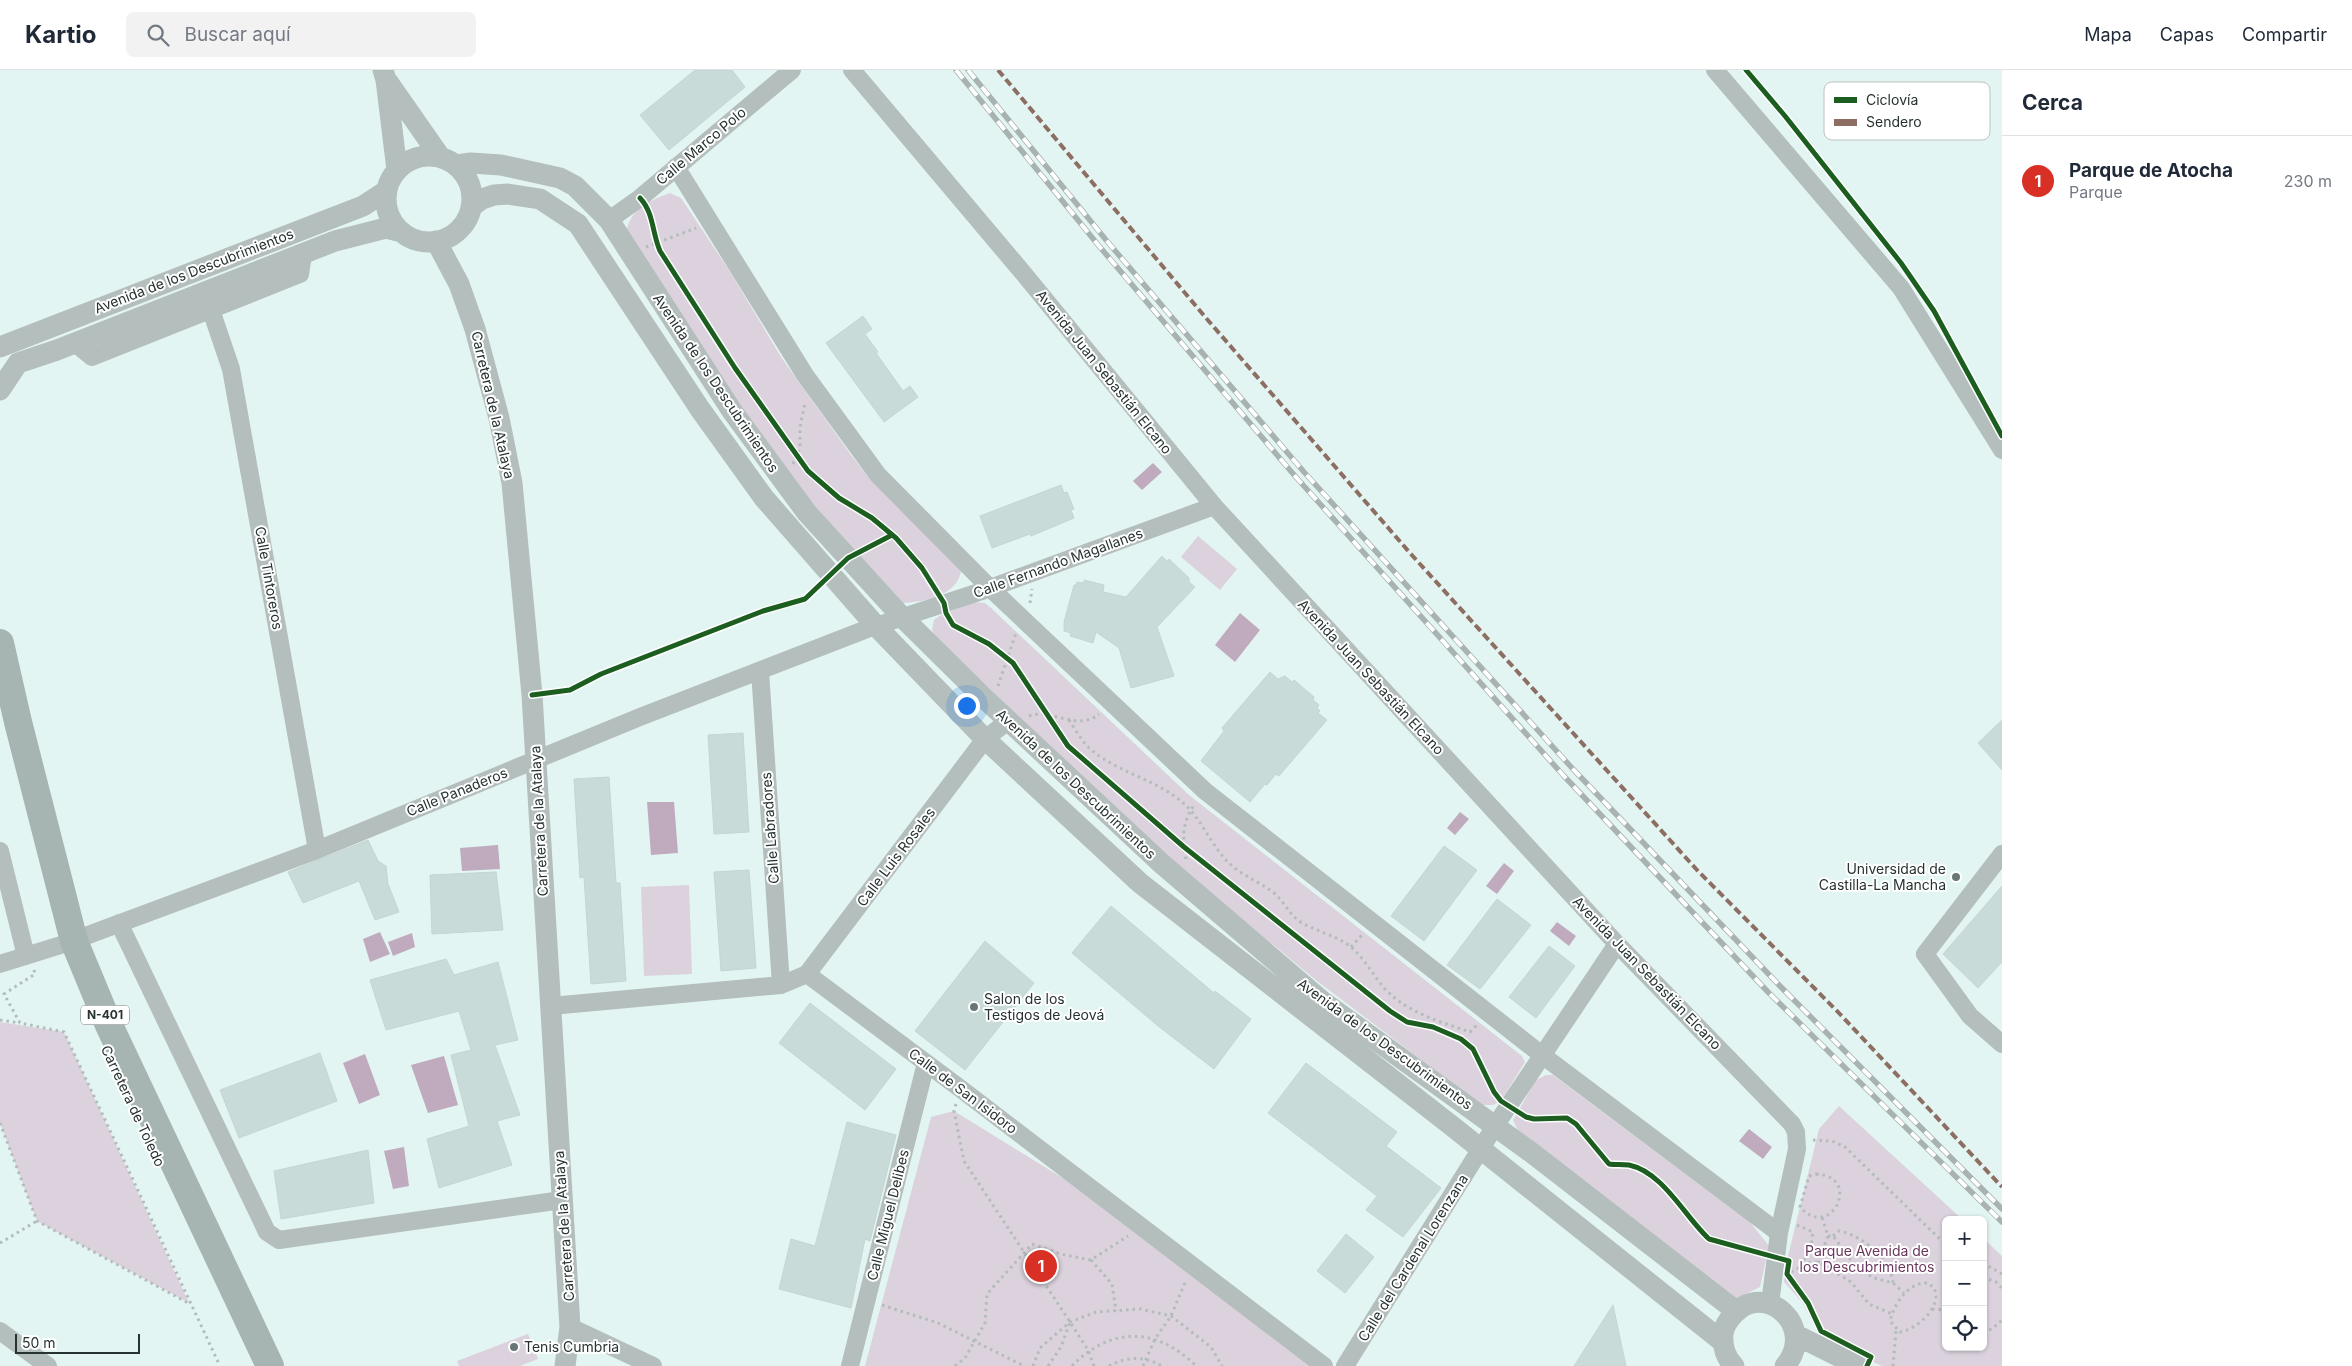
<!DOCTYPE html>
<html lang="es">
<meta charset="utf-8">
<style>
body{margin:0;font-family:Inter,sans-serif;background:#f2f2f3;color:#1f2937}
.controls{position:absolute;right:15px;bottom:15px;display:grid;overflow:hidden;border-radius:8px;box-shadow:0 1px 4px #0004}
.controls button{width:45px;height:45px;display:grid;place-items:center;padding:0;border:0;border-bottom:1px solid #e0e1e3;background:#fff;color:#1f2937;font:25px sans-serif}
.scale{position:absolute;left:15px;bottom:12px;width:125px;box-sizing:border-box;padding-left:5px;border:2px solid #263331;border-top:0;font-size:14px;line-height:18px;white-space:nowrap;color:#263331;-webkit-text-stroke:4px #fff;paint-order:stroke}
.you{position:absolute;left:966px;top:635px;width:18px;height:18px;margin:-12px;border:4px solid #fff;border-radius:50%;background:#1a73e8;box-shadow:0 0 0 8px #1a73e833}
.badge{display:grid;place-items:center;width:32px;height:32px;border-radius:50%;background:#d93025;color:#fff;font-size:16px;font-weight:700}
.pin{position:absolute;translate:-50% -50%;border:2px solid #fff;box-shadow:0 1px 5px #0006}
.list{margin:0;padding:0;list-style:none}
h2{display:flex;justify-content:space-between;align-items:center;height:65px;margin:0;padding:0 20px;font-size:21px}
h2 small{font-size:16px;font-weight:400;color:#747a83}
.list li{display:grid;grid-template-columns:32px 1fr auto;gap:15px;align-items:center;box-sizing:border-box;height:90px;padding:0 20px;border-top:1px solid #e0e1e3}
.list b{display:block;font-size:19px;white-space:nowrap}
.list p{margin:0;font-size:16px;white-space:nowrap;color:#747a83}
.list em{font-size:16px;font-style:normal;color:#747a83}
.icon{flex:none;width:28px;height:28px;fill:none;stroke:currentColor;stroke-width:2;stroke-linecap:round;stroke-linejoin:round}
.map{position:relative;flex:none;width:2002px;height:1296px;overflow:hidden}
header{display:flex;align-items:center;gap:30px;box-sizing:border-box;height:70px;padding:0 25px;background:#fff;border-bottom:1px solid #e0e1e3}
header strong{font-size:24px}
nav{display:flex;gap:28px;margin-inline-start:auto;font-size:18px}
.search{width:350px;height:45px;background:#f2f2f3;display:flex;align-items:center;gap:12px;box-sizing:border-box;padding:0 18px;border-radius:8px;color:#747a83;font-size:19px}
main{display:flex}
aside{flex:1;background:#fff}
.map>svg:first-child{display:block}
.green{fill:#dbd2dd}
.water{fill:#bfabbd}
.building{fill:#c9dbd8;stroke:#c6d4d2}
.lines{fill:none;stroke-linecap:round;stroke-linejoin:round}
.path{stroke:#b3bcbb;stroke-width:3;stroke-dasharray:2.5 4;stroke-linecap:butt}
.minor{stroke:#b4bebc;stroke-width:18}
.tertiary{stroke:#b4bebc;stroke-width:21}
.trunk{stroke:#a6b4b2;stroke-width:28}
.rail-casing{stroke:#a7b2b1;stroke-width:5.5}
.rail{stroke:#fff;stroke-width:4;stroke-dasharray:11;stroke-linecap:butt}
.quiet{stroke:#8d6e63;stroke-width:4;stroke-dasharray:8 4;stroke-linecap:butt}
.cycleway-casing{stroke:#fff;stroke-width:8}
.cycleway{stroke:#1b5e20;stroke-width:5}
.poi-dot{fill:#687775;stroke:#fff;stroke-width:2}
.labels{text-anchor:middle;stroke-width:4;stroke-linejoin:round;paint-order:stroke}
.shield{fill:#fff;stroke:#67706f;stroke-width:1}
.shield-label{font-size:12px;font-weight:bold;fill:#263331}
.street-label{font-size:14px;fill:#263331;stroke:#fff}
.poi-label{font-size:14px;fill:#263331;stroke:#fff;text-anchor:start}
.park-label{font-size:14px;fill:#69375d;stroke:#fff}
.key{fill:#fff;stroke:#bec2c1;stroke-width:1}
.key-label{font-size:14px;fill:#263331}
</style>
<header>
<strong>Kartio</strong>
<div class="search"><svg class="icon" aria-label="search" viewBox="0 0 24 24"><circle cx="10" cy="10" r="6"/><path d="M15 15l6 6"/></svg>Buscar aquí</div>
<nav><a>Mapa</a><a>Capas</a><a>Compartir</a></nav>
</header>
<main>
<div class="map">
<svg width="2002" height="1296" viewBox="0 0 2002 1296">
<rect width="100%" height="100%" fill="#e3f5f2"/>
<path class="green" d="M670,123l11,5 48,72 52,87 70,98 19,24 86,84 5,9c-1,3 -3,9 -5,11 -11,15 -36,19 -53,20l-84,-88 -61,-81 -132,-200c3,-25 23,-33 44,-41z
M1198,466l39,33 -17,21 -39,-33z
M974,532l11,1 6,5 198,187 333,261 3,6 -24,39 -8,4h-12l-164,-124 -147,-121 -234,-222 -4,-8 2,-10 7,-5z
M689,815l3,89 -48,2 -3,-89z
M0,952l64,10 125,271 -152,-82 -37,-98z
M1546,1005h7l197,147 19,24 -9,41 -25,12 -215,-164 -7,-15 23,-40z
M1839,1036l124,114h-17v127h37v-109l19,18v110h-120l-61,-28 -19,-36 -18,-20 3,-22 32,-131z
M954,1041l188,116 171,139h-448l66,-249z
M528,1264l10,25 -18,7h-61l-2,-5z"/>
<path class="water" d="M1153,393l9,9 -20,18 -9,-9z
M1240,543l20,17 -25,32 -20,-17z
M647,732h27l4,51 -27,2z
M1460,742l9,7 -14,16 -8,-7z
M498,775l2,24 -38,2 -2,-23z
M1504,793l10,8 -17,23 -11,-8z
M1557,852l19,14 -7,10 -19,-15z
M380,862l10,22 -20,8 -7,-23z
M412,863l3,14 -22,9 -5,-14z
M365,984l15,41 -21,9 -16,-41z
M444,986l14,49 -30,8 -17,-48z
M1749,1059l23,18 -9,12 -24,-18z
M404,1077l5,39 -16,3 -9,-38z"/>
<path class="building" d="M695,0h37l13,17 -76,63 -29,-35z
M863,246l9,13 -7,5 13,18 -2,1 27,38 7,-5 8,11 -34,25 -58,-79z
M1061,415l3,8 3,-1 7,17 -3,1 3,8 -43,18 -1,-2 -38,14 -12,-32z
M1162,486l5,5 2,-2 20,19v4l6,5 -38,40 17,49 -43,12 -12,-40 -23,-16 -3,11 -23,-7 1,-3 -7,-2v-9l10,-37h2l1,-3 7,1v-3l20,5 -1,7 23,5z
M1270,602l8,7 7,-3 7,6 2,-2 20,17 -1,3 6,5 -2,3 3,3 -2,2 9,7 -48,56 -3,-2 -9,11 -2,-1 -15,18 -49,-41 23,-30 -2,-3z
M2002,650v50l-24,-27z
M743,663l6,99 -35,2 -6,-99z
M609,707l7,106h4l6,98 -35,3 -7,-107 -4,1 -6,-99z
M368,770l10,21 8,5 2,18 11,28 -24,8 -16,-39 -56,22 -15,-31z
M1444,776l33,24 -53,71 -33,-25z
M749,800l7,98 -35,3 -7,-99z
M496,802l7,58 -71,4 -2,-59z
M2002,816v76l-24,26 -35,-34z
M1497,829l34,26 -51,64 -33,-24z
M1111,836l103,87 1,-2 36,28 -37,50 -56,-43 -86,-73z
M985,871l49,42 -69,87 -50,-39z
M1549,876l26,20 -39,52 -27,-21z
M446,889l8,16 44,-13 20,78 -23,5 25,70 -23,6 15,44 -73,23 -12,-49 42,-13 -18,-71 20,-5 -12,-39 -73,19 -16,-50z
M810,933l86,66 -31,41 -86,-67z
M320,983l17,48 -98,37 -19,-48z
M1306,993l91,69 -11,14 55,42 -38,49 -37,-27 11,-14 -109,-83z
M847,1052l49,13 -26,106 -5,-2 -14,69 -72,-19 12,-50 24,7z
M368,1080l6,53 -93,16 -7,-48z
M1346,1164l28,23 -29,36 -28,-22z
M1613,1235l13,61h-52z"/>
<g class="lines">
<path class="path" d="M646,177l50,-19
M793,394l7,-16v-21l5,-24
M1030,533l2,-14
M998,616l18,-53
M1029,646c23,-8 49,16 70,-2
M1069,650c6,9 12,20 20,28 27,24 64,30 92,53 21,17 29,44 49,63 13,12 30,18 44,29 11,9 15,22 28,30 15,8 31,12 45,21 17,12 25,31 39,46 22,23 55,32 84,42l8,-8
M1186,789c-4,-20 -4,-38 9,-55
M1351,877l11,-12
M34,900l1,4 -31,20 16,29 44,9 156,334
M0,950l20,3
M956,1034l-2,7 10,50 106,161 18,28 6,16
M0,1053l37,98 151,82
M1813,1070l19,1 13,6 101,98
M1816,1104c47,2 15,68 -16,33l9,-31z
M1797,1155l16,7 -2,15 -7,13 2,4
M1828,1166h5l19,26 12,10 10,6 19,5 11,10
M1833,1166l6,-5c22,4 53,28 54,52
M0,1173l37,-22
M1091,1190l21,24 4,27
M1818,1193l10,-27 -6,-19
M1983,1193l19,11
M1791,1202l17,-9 7,-1 9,3 27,17 18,22 23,10 -2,7 10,11c17,-3 43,-25 34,-44l-6,-5c-18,-1 -30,16 -36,31
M1983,1207l13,5 6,6
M882,1235l56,18 86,43
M1932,1239l14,1
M1983,1262l9,-3 10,-9
M955,1296l10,-8 20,-35 2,-29 45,-50 29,10 30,6 37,-24
M1033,1296l7,-18 30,-26 26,-10 44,-3 31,7 40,31 11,19
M1048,1296l13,-19 9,-25
M1072,1296c39,-40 85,-39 124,0
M1109,1296c19,-10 35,-10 53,0
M1143,1296l12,-27 16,-23 15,-36
M1893,1296l3,-36"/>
<path class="minor" d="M852,0l172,204 190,232 403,438 175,180 4,8 1,17 -18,84 -9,71
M1715,0l186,218 101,162
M676,97l129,208 73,100 112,113 215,203 337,264 237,178
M609,150l31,-22 152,-128
M211,240l20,59 86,481
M75,273l17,14 208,-83 3,-19
M760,601l21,314
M0,781l26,105
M2002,784l-77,100 45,62 32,28
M119,853l148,309 12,8 283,-40
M0,894l64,-20 253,-94 323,-133 227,-88 115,-38 232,-85
M807,904l178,-235 23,-18
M551,936l230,-21 26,-11 154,115 363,277
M570,1257l83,39
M0,1261l48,35
M850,1296l76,-303
M1345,1296l150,-240 122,-182"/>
<path class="tertiary" d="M383,0l3,10 11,90
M388,12l53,76
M386 129a43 43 0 1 1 86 0a43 43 0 1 1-86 0Z
M456,95l15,-2 30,2 59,13 15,8 34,34 123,191 75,102 95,104 82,81 178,166 160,137 210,152 204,158
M471,137l11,-8 12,-4 14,-1 32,5 38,25 122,185 64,89 112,128 109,113 155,144 312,243 271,216
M436,171l23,43 16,45 24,89 13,65 20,212 38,632 -5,39
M0,277l363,-141 23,-15
M0,320l18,-27 39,-13 278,-109 51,-13 16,4
M1796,1265l62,31
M1734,1296c-8,-8 -12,-20 -11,-32 1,-8 5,-14 11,-20 31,-34 84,13 51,52"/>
<path class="trunk" d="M0,573l18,79 56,219 34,82 162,343"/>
<defs>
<path id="rail" d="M956,0l143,176 196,230 268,299 205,217 234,230
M968,0l138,170 198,232 268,296 207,217 223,224"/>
</defs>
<use href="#rail" class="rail-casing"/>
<use href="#rail" class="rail"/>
<path class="quiet" d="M998,0l208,248 204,235 287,317 141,142 164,175"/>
<defs>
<path id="cycleway" d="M1746,0l39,46 116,147 33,48 68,125
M640,128c14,15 12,35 20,53l75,117 73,103 31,27 33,20 24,20 26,30 22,35 2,10 7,12 36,19 24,19 55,83 116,101 206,164 17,11 26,5 28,12 12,10 21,43 7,9 25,16 8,2 33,-1 9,6 33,40c6,1 13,0 20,1 34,7 56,52 80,74l80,22 -2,13 21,29 13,28 50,26 -4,9
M532,625l38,-5 31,-16 162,-63 42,-12 43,-41 44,-23"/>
</defs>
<use href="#cycleway" class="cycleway-casing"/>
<use href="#cycleway" class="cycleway"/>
</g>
<g class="poi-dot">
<circle cx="1956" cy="807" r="5"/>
<circle cx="974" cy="937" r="5"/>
<circle cx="514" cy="1277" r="5"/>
</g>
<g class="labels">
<rect class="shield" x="81" y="935.5" width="48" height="19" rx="4"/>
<g class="shield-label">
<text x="105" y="949">N-401</text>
</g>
<g class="street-label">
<text transform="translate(701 76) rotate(-40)" y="5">Calle Marco Polo</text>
<text transform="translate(194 201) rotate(-21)" y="5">Avenida de los Descubrimientos</text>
<text transform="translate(1104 302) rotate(51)" y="5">Avenida Juan Sebastián Elcano</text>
<text transform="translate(716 313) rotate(56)" y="5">Avenida de los Descubrimientos</text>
<text transform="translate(493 335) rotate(77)" y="5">Carretera de la Atalaya</text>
<text transform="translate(1058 493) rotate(-20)" y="5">Calle Fernando Magallanes</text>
<text transform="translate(269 508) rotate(80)" y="5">Calle Tintoreros</text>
<text transform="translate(1371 607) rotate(47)" y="5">Avenida Juan Sebastián Elcano</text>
<text transform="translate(1076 714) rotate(43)" y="5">Avenida de los Descubrimientos</text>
<text transform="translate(457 722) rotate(-22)" y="5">Calle Panaderos</text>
<text transform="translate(539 751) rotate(-93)" y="5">Carretera de la Atalaya</text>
<text transform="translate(770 758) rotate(-94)" y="5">Calle Labradores</text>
<text transform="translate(896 787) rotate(-53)" y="5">Calle Luis Rosales</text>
<text transform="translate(1647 903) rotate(46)" y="5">Avenida Juan Sebastián Elcano</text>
<text transform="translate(1385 974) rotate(36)" y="5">Avenida de los Descubrimientos</text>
<text transform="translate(963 1021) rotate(37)" y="5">Calle de San Isidoro</text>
<text transform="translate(133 1036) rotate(65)" y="5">Carretera de Toledo</text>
<text transform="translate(888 1145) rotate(-76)" y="5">Calle Miguel Delibes</text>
<text transform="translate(564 1156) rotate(-94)" y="5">Carretera de la Atalaya</text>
<text transform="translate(1413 1188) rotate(-58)" y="5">Calle del Cardenal Lorenzana</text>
</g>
<g class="poi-label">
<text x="1946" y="804" text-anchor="end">Universidad de<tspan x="1946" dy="16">Castilla-La Mancha</tspan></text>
<text x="984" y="934">Salon de los<tspan x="984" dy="16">Testigos de Jeová</tspan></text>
<text x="524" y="1282">Tenis Cumbria</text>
</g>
<g class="park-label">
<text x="1867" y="1186">Parque Avenida de<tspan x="1867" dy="16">los Descubrimientos</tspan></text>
</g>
</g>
<rect x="1824" y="12" width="166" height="58" rx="8" class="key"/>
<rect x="1834" y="27" width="23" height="6" fill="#1b5e20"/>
<rect x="1834" y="49" width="23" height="7" fill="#8d6e63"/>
<g class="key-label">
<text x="1866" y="35">Ciclovía</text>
<text x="1866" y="57">Sendero</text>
</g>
</svg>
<div class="controls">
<button>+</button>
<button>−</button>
<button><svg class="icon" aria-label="locate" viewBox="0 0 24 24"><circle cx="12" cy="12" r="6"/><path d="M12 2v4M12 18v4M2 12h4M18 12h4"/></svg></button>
</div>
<div class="scale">50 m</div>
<div class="you"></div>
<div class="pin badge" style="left:1041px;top:1196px">1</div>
</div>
<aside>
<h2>Cerca<small></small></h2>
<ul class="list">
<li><span class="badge">1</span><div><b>Parque de Atocha</b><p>Parque</p></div><em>230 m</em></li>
</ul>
</aside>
</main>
